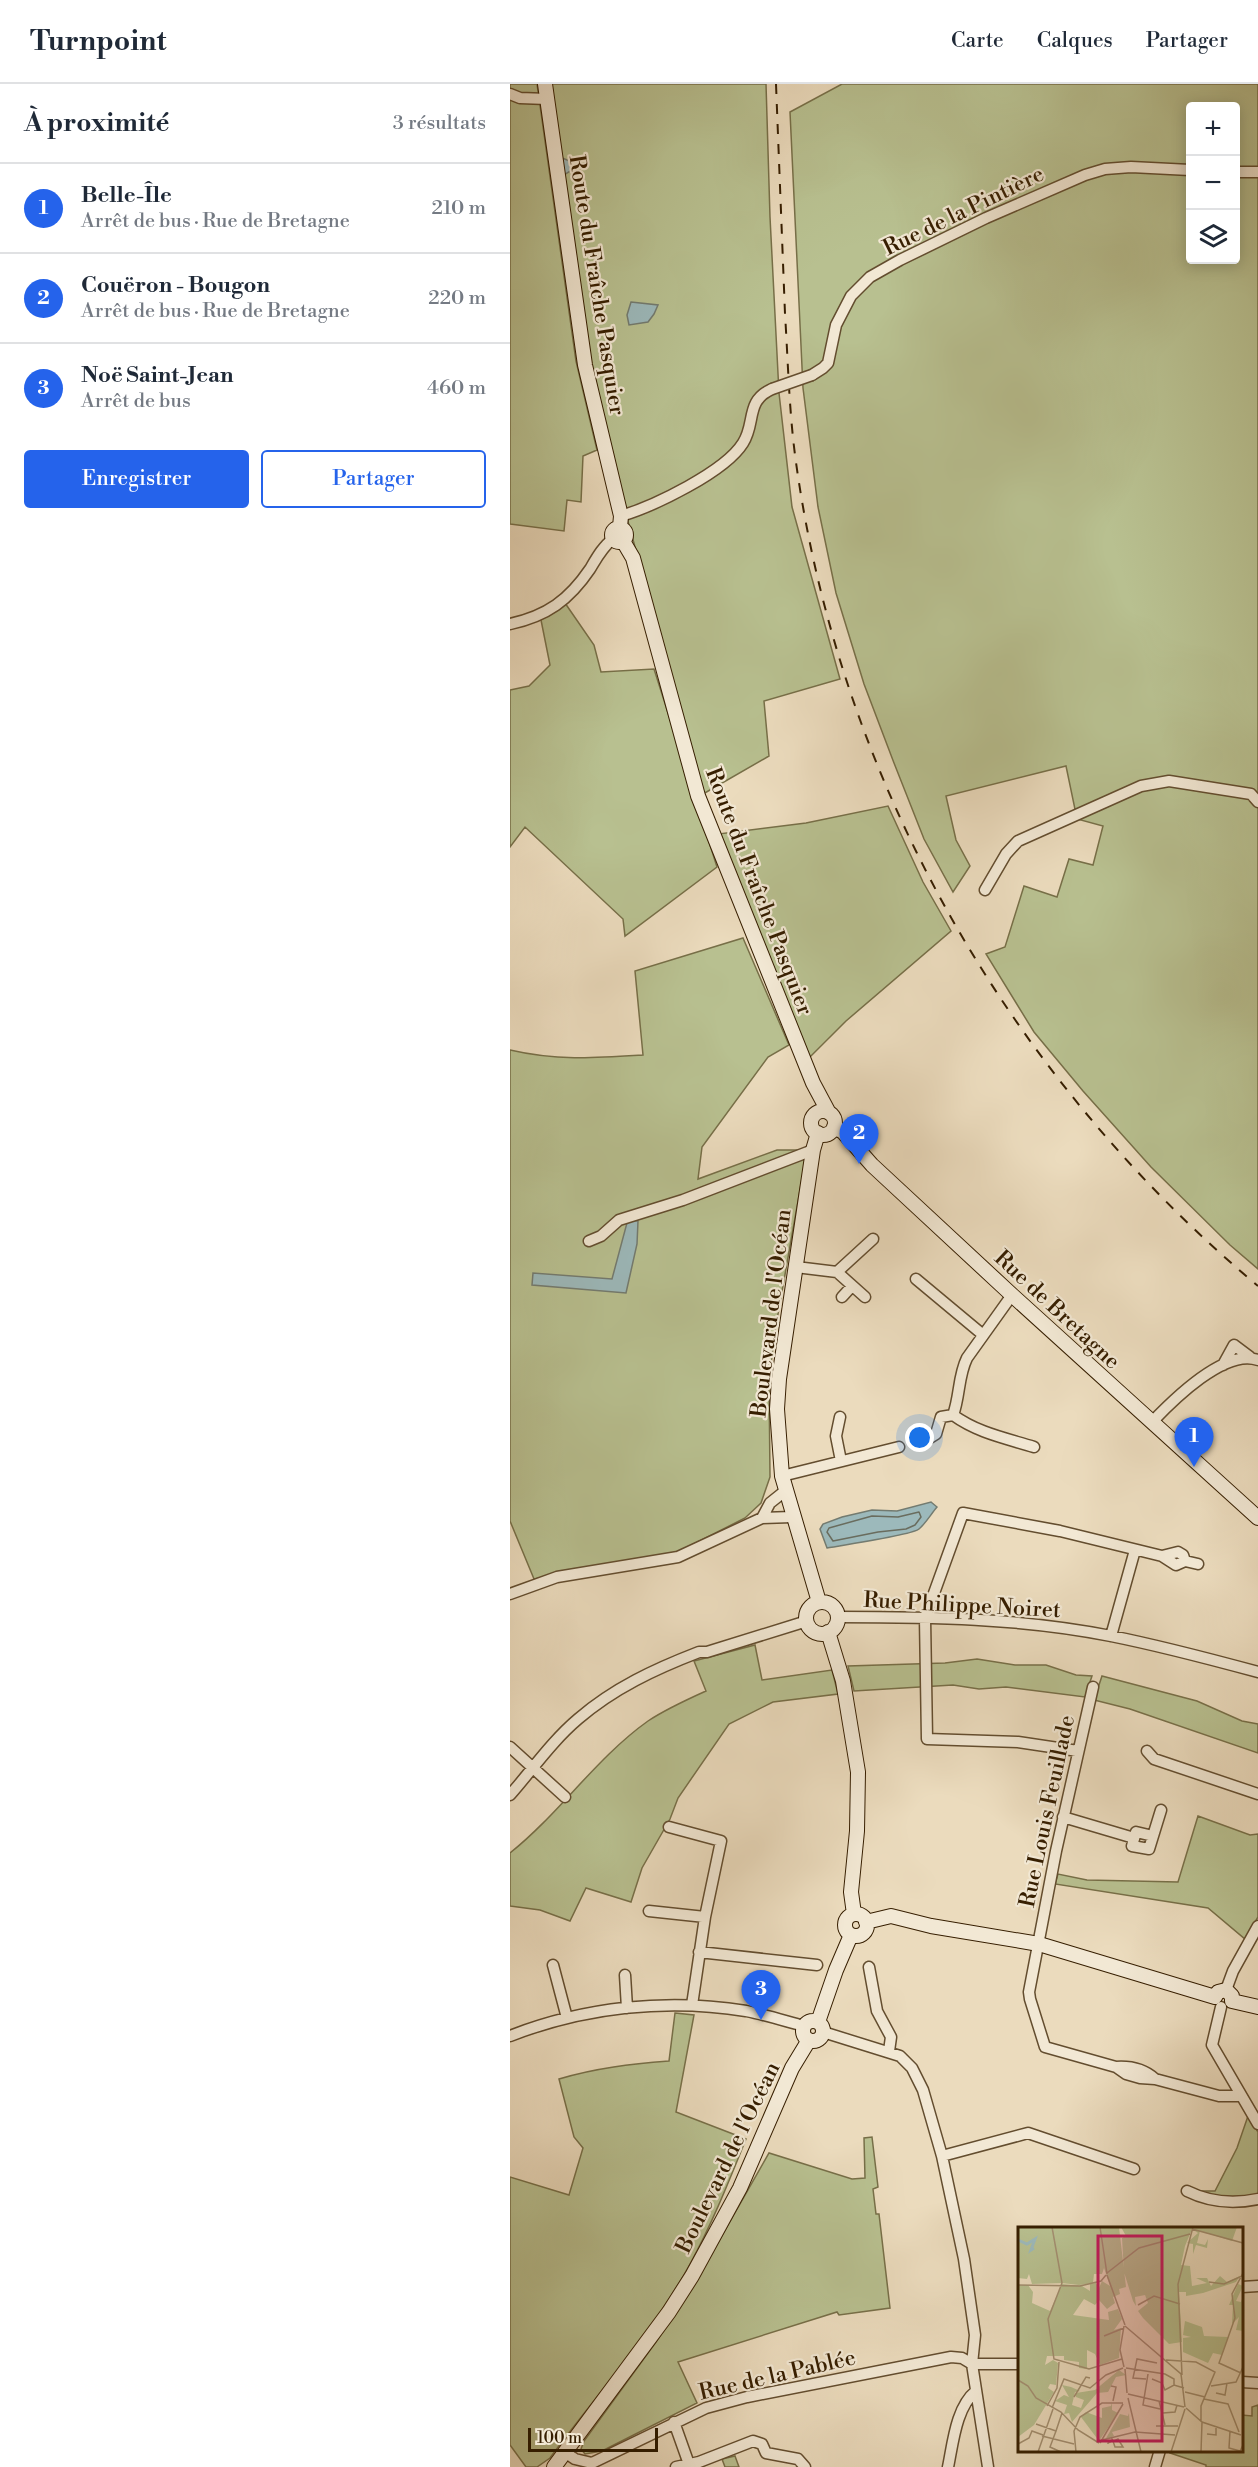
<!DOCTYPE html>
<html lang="fr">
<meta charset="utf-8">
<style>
body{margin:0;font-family:"Libre Bodoni",serif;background:#f6f6f7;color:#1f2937}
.controls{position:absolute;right:18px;top:18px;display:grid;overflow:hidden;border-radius:6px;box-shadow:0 3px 15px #0003}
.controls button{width:54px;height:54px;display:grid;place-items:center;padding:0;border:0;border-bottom:2px solid #e0e1e3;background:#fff;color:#1f2937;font:30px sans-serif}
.scale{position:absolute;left:18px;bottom:15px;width:130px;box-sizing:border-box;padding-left:6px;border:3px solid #361e00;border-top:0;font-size:16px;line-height:21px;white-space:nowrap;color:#361e00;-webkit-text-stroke:4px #f2e8d4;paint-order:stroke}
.you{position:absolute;left:410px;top:1354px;width:21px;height:21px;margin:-15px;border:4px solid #fff;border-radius:50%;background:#1a73e8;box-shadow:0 0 0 9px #1a73e833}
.badge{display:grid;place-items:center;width:39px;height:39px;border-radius:50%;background:#2563eb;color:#fff;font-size:20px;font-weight:700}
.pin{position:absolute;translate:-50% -50px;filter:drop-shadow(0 2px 3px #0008)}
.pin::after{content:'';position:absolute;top:32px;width:21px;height:18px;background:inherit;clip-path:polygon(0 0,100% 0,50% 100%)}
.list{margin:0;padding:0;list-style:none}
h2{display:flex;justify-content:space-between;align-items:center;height:78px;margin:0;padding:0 24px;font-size:26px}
h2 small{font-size:20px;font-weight:400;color:#747a83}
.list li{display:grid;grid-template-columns:39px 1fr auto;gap:18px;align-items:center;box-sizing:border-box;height:90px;padding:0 24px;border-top:2px solid #e0e1e3}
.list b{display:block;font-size:22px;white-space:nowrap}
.list p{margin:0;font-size:20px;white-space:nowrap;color:#747a83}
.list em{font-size:20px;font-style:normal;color:#747a83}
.actions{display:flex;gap:12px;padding:18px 24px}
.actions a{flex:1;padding:14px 0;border:2px solid #2563eb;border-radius:6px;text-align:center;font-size:21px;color:#2563eb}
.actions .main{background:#2563eb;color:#fff}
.icon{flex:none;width:33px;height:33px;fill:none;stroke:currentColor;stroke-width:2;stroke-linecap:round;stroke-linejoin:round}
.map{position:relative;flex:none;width:748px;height:2383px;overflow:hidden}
header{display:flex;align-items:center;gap:36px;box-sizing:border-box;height:84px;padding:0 30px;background:#fff;border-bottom:2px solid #e0e1e3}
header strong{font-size:28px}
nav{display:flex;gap:33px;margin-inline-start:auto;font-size:21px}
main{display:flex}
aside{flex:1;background:#fff}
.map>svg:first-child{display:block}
.green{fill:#b8c090;stroke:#776f48;stroke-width:1.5;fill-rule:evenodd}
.water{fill:#9cb9bb;stroke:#737b70;stroke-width:1.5}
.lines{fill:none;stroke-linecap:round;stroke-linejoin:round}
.shore{stroke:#696c5e;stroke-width:1.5}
.street-casing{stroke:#634d2f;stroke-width:13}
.secondary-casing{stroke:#361e00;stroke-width:16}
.street{stroke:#f2e8d4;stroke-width:10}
.secondary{stroke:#f2e8d4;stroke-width:14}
.rail{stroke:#361e00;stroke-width:2;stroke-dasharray:10 10;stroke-linecap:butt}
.street-bridge-casing{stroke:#634d2f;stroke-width:13;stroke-linecap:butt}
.street-bridge{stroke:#f2e8d4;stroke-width:10}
.labels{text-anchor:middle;stroke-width:4.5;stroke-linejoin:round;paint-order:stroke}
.street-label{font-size:22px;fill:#361e00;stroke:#f2e8d4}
.inset-river{fill:none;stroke:#9cb9bb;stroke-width:3}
.inset-road{fill:none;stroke:#a38f71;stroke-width:1.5}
.view{fill:#c2185b;fill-opacity:0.15;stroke:#c2185b;stroke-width:3}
.inset-edge{fill:none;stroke:#361e00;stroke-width:3}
</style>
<header>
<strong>Turnpoint</strong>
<nav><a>Carte</a><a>Calques</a><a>Partager</a></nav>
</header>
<main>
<aside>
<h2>À proximité<small>3 résultats</small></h2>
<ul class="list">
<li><span class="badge">1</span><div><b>Belle-Île</b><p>Arrêt de bus · Rue de Bretagne</p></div><em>210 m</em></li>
<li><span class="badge">2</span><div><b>Couëron - Bougon</b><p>Arrêt de bus · Rue de Bretagne</p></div><em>220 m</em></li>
<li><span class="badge">3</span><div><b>Noë Saint-Jean</b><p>Arrêt de bus</p></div><em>460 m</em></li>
</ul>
<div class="actions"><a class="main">Enregistrer</a><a>Partager</a></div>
</aside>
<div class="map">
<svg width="748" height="2383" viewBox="0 0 748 2383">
<rect width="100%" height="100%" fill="#ebdbbd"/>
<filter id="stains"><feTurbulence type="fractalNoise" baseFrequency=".00333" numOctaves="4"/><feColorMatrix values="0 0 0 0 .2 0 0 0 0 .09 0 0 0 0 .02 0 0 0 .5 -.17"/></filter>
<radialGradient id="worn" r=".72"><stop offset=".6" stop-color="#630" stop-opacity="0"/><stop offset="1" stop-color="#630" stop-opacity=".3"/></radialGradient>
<path class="green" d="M0,0h27l39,277 21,89 -14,6 -2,46 -14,-2 -3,31 -54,-7z
M35,0h221l4,133 9,176 13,114 48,172 -76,22 5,55 -66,38 -118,-429z
M332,0h416v1185l-28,-24 -79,-78 -68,-76 -49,-59 -48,-78 19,-7 19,-61 33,11 12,-38 24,6 10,-39 -26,-7 -11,-53 -120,30 10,44 14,26 -17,26 -29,-53 -30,-76 -30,-79 -28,-91 -18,-86 -15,-119 -13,-276zM680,22h46v154h-46z
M55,519l29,42 7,27 53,-3 63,198 -92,69 -2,-17 -98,-92 -15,20v-157l19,-4 21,-21 -9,-45z
M378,722l35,76 28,49 -105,90 -38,38 -90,-225 88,-11z
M233,854l46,107 -21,12 -66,90 -4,32 79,-29h23l6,6 -31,175 -6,50 1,96 -9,26 -16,15 -73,37 -138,24 -24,-58v-471c47,11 86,8 133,5l-8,-84z
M245,1561l7,35 70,-10 6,24 -65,8 -44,22 -51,74 -8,21 -28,49 -11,34 -45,-14 -16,33 -30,-11 -30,-4v-53c50,-40 86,-95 138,-132 18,-12 38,-21 58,-30l-12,-30z
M467,1575l38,6h31l30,10 16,1 -7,21 -79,-10 -27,2 -26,-4 -99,6 -6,-25 97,-3z
M592,1592l95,25 45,20 16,3v29l-128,-44 -36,-9z
M688,1732l52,19 8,-1v83l-13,22 -37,-31 -153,-24 3,-10 29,6 91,2z
M165,1929l19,2 -18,97 70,27c-17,42 -34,85 -56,125 -38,70 -93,130 -140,194l-13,9h-11l-16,-22v-268l59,18 14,-47 -9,-11 -15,-58c37,-11 72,-15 110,-18z
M738,2032l10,16v63c-16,3 -44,6 -57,-4h14l22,-43z
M362,2053l6,50 -5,2 3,25h3l11,94 -51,7 -2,-3 -159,50 19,41 -95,48 -17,3 -4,-5 3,-8 72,-99 40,-61 73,-128 83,26 13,-1 -1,-40z
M748,2321v62h-52v-2l-36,-12 1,-3h71v-35l10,1v-9z
M225,2372l4,11h-14l-3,-8z"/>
<path class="water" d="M52,74l18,7 -16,10z
M121,218l27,3 -4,9 -6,8 -19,3 -2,-10z
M118,1135l10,2 -1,23 -11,49 -94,-8 1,-12 79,6z
M421,1418l6,5c-6,7 -11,16 -18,22 -6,6 -77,16 -92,19l-7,-19 3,-5 19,-7 30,-7 25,1z"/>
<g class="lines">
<path class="shore" d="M409,1428l2,5 -6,8 -9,4 -28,3 -45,9 -6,-9 2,-4 43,-12 26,1z"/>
<defs>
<path id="street" d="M0,10l10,4 27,1
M726,88h22
M302,291l11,-7 5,-5 8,-38 15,-29 19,-19 30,-17 86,-42 99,-43 20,-6 26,-2 59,3
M111,432c33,-10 104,-44 122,-73 13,-20 2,-42 29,-54
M0,540c37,-8 59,-24 80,-55 6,-10 13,-23 23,-30
M475,806l21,-36 12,-13 123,-55 28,-5 82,13 7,8
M79,1157l12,-5 18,-16 64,-20 130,-50
M286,1183l41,5
M406,1195l66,55
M332,1213l10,-11
M355,1213l-28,-25 36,-33
M713,1281l11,-20 16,12
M443,1331c25,18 52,23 81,32
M330,1333l-4,19 5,25
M642,1338c21,-22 73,-74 106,-62
M418,1355l8,-5 5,-17 12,-2c7,-19 5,-39 14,-57l45,-63
M272,1392l117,-29
M252,1434l8,-15 15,-12
M652,1472l14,9 9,-4
M0,1510l47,-17 121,-20 84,-39 30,-1
M328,1533c91,0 184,1 273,19 50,10 99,23 147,36
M601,1552l24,-86
M583,1603l-37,164 -27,141 1,7 15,48 71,20c15,-1 28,2 39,12
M0,1663l55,50
M568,1667l-60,-9 -91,-3 -2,-121 38,-105 97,18 102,25 16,-4 5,3 2,6 13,3
M637,1667l7,8 104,35
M0,1711c22,-25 42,-54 68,-76 36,-31 77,-50 121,-67h8l100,-31
M553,1733l71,21
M159,1743l52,14 -16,76 -13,88
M643,1752l-17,-4 -4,14 17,3 12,-39
M139,1827l56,6
M189,1868l118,13
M43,1881l14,53
M359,1883l8,44 14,26 -2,14
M115,1891l2,33
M716,1906l7,-19 25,-45
M711,1923l-9,38 46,79
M313,1948l77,24 12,12 11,22 19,66 22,103 11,76 -3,29 16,103
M0,1952c74,-29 157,-38 236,-25 20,4 39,10 58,15
M606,1983l10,7 14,4 15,1 64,17h22
M432,2072l86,-23 106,36
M677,2107c22,11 47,13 71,8
M732,2203l16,-1
M462,2280h47
M732,2298l16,1
M164,2338l16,45
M56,2369l9,6 17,4 114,-55 41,-11 204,-40 11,1 10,6
M166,2383l23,-5 54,-21 9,3 4,9 32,6 7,8
M438,2383c5,-24 8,-60 28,-76
M645,2383l5,-17"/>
<path id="secondary" d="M35,0l40,281 36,151 -1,11
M102 451a7 7 0 1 1 14 0a7 7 0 1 1-14 0Z
M113,457l10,17 65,238 115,287 16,30
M301 1039a12 12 0 1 1 24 0a12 12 0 1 1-24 0Z
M324,1043l9,5 29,33 140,130 246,223
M308,1049l-5,17 -34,229 -2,30 5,67 37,126
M296 1534a16 16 0 1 1 32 0a16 16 0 1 1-32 0Z
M318,1548l15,49 15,91 -1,59 -6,61 3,22
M335 1841a11 11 0 1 1 22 0a11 11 0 1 1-22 0Z
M356,1838l25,-6 40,10 108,18 176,53
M705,1913l3,-5 8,-2 6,6v5
M722,1917l26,6
M293 1947a10 10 0 1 1 20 0a10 10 0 1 1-20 0Z
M308,1938l18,-52 15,-35
M44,2383l115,-155 23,-36 48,-88 52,-120 17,-28"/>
</defs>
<use href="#street" class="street-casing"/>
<use href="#secondary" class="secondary-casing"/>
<use href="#street" class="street"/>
<use href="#secondary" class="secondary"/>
<path class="rail" d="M266,0c3,77 6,153 9,230 3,47 4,94 10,141 43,324 213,622 463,831"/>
<defs>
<path id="street-bridge" d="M262,305l40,-14"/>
</defs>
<use href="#street-bridge" class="street-bridge-casing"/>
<use href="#street-bridge" class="street-bridge"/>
</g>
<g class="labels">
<g class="street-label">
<text transform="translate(453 126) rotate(-26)" y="8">Rue de la Pintière</text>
<text transform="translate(88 201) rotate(81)" y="8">Route du Fraîche Pasquier</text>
<text transform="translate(250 807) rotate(69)" y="8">Route du Fraîche Pasquier</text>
<text transform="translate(548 1225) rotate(43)" y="8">Rue de Bretagne</text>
<text transform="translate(260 1229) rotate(-83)" y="8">Boulevard de l'Océan</text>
<text transform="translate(452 1520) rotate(3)" y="8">Rue Philippe Noiret</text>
<text transform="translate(536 1727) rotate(-78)" y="8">Rue Louis Feuillade</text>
<text transform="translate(217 2073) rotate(-64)" y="8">Boulevard de l'Océan</text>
<text transform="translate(267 2290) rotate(-13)" y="8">Rue de la Pablée</text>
</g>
</g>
<g transform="translate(508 2143)">
<rect width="225" height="225" fill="#ebdbbd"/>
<path d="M0,0h101l7,60 -7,2 1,5 -7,3 2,6 -8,6 -8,-9 -4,5 -11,-6 -11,16 36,5 -1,-8 10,-3 4,10 -8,11 7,-2 -2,30 -19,7 -5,-11 -8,-4v19l-8,-1v-6l-15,-2v-4h-17l-2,9 8,-5 5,3 -2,22 -6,-1 -2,4 6,4 -20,33 -16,12v-152h10l5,7 -1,11 18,8 12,-27 20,2 8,5v-7l6,-1 3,5 3,-7 8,5 -6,-18 -2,6h-8l-1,9 -14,2 -17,-2 -30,1 -3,-10 -2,5 -9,-1zM103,0h116l-5,14 -32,-10 -3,12 8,2 3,-6 -1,9 -11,-3 -3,9v-10l-6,-1 11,-10 -6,-4 -7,17 -4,19 9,1 2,20 15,-3 -11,-5h11l4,8 9,-10 7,6 13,-6 -4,6 -33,11 -17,3v-4h-7l3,50 -13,2 -26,-26 -5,-7 10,-8 -3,-8 -10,2 1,9 -3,-5 -9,-29 -2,-34 4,-2zM220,57l5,2 -7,15 5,1 2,-6v35l-7,-1 3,-13 -7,7 1,-19h-4zM167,94l17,6 2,9 24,1 -6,18 -9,-2 -5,10 -25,-11v-14l8,-1 -8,-2zM101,143l7,5 -10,2 -8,15 -11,1 -25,29 -3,-9 -5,1 3,-9 -12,-4 9,-6 5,2 -7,-12 9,2 9,4 -5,1 -3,13 9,3 3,-8 -8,-3v-4l19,-3zM94,175v8l6,3 -19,28 -18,-24 5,-5 16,6v-10l9,-2zM111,186l1,14 -18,5 2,4 -9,4 15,-26 8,2z" fill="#b8c090"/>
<path class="inset-river" d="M0,13l9,4 8,-5 -4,11 3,-2"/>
<path class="inset-road" d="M34,0l10,56 -14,36 6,40 35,10 33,-10M82,0l7,47M174,2l51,14M89,46l32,-25 51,-14M89,48l18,50M191,55l15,2 18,-8M0,58l62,1 21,-5 5,-6M120,78l16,-9 26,8M106,99l-4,24 4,17M107,99l56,48 4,33M86,109l20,-8M148,133l30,2 19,10 -14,34v15M108,141l39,6 9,5v6M107,142l2,24M223,146l-22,-10 16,-45 -3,-24 11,-21M130,147l-5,31 17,4M164,148l-4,-91 15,-57M128,152l-13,-1 4,-19 20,4M134,152l10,4 3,7 9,-5 10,3M0,153l10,6 8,12 25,14 17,18 21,13M93,159l5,1 -3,14M193,159l25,-4 7,-15M167,165l20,5M198,166l9,2 2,-12M110,167l56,13M56,170l12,-20 4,1M110,171l13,54M186,172l24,5 11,28M141,174l6,24M29,179l10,-18 2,-26M34,181l12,-29 26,9 16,-13 17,-7M168,181l16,14 39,13M145,186l12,-1 2,-7M18,197l20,7 6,-18M138,199h22M38,204l-6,16 11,5M212,204l-1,17 11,3 3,-6M189,207l9,1v-9M24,209l32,8M84,213l33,-8 40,3M82,216l23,-39M0,217l11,-6 3,-7 11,4M90,217v-1l4,-2h2l4,-2 5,8h-8l-2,-6 -1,-2v-2M20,225l15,-43M58,225l-2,-21 6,-14 22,-14h21M153,225l14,-43M183,225l1,-30"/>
<path class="view" d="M80,9h64v205h-64z"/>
<rect width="225" height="225" class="inset-edge"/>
</g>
<rect width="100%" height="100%" filter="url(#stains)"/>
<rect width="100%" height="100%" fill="url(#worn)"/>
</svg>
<div class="controls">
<button>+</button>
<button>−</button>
<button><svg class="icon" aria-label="layers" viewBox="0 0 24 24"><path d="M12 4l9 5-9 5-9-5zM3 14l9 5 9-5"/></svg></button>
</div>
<div class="scale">100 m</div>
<div class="you"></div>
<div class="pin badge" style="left:684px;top:1383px">1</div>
<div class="pin badge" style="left:349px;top:1080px">2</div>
<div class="pin badge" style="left:251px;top:1936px">3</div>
</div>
</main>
